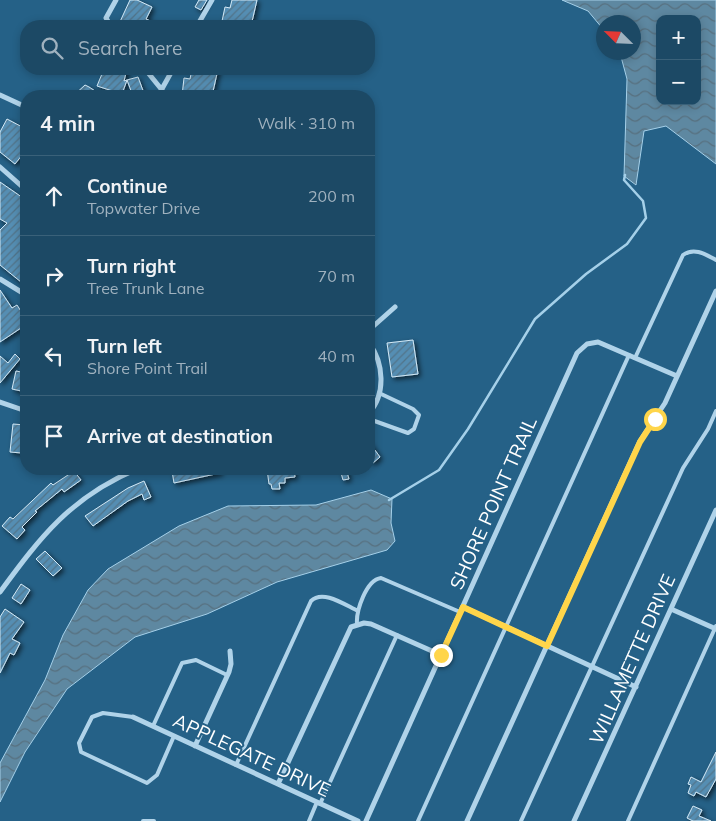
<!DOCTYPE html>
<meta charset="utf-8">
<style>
body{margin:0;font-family:Mulish,sans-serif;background:#29536e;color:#f1f3f6}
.controls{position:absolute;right:15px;top:15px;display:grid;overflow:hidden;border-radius:10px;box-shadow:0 2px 8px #0003}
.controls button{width:45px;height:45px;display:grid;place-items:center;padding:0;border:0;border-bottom:1px solid #3a6179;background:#1c4965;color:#f1f3f6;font:25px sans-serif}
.compass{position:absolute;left:596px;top:15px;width:45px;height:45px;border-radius:50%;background:#1c4965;box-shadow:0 2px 8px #0003;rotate:294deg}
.stop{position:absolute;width:15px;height:15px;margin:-11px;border:4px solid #ffd54a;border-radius:50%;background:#fff}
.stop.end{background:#ffd54a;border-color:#fff;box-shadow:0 1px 5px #0008}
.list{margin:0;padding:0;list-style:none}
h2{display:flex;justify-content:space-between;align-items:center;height:65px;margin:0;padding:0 20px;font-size:21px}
h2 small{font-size:16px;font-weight:400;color:#a0b2bf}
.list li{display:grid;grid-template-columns:32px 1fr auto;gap:15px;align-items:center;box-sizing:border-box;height:80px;padding:0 20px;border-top:1px solid #3a6179}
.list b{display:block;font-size:19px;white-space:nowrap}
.list p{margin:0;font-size:16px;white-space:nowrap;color:#a0b2bf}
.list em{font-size:16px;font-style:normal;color:#a0b2bf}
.icon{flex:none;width:28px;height:28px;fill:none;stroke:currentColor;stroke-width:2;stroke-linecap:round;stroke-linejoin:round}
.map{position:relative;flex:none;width:716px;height:821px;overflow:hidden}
.search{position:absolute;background:#1c4965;box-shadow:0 2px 8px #0003;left:20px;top:20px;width:355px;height:55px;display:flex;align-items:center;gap:12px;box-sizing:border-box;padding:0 18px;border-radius:20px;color:#a0b2bf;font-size:19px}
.panel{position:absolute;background:#1c4965;box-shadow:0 2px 8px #0003;left:20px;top:90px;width:355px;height:385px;border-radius:20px}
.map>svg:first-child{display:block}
.water{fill:url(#water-waves);stroke:#a5d0e9;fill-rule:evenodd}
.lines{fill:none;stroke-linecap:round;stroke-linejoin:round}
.stream{stroke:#a5d0e9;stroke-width:2.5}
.building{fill:url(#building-hatch);stroke:#d4eaf7;filter:url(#shadow)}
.lane{stroke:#b0d3e9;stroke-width:4}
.street{stroke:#b0d3e9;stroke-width:5}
.route{stroke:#ffd54a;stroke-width:6}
.labels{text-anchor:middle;stroke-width:4;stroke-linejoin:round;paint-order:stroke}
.street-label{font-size:19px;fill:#fff;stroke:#256187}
</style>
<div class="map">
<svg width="716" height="821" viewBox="0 0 716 821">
<defs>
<pattern id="water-waves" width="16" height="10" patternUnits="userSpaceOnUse" patternTransform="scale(1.25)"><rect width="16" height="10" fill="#5e88a1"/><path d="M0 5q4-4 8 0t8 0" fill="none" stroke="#57707f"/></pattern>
<pattern id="building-hatch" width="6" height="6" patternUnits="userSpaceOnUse" patternTransform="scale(1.25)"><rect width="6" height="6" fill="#558eb3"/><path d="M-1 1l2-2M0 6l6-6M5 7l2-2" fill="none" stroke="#51748a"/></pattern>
<filter id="shadow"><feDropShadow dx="2.5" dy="2.5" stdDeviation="2.5" flood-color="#0009"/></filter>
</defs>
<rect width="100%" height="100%" fill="#256187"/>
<path class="water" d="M562,0h154v164l-50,-38 -22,5 -8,54 -12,-9 3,-97 -7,-26 14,-1v-30h-30l-1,7 -15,-18zM660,19h37v82h-37z
M371,490l21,9 -1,24 4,18 -8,9 -110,32 -70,32 -72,23 -68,52 -42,63 -25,50v-39l45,-83 18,-45 25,-45 20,-21 71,-43 49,-20 88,-1z"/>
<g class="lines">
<path class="stream" d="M389,500l50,-30 29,-41 67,-110 51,-45 41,-30 19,-26 -3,-17 -19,-21 1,-5"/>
</g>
<path class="building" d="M130,0h7l15,7 -6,12 16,7h-29l-5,-2 -1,2h-9z
M199,0h8l-6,10 -6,-3z
M232,0h25l-6,26h-30l4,-19 5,1z
M104,69h23l-3,12 3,-1 -5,14 -25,-8z
M192,69h26l-6,27h-30l2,-18 6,1z
M138,77l7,19h-12l-6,-16z
M85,85l4,2 14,9h-30z
M7,119l19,10v21l-11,14 -15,-12v-20z
M0,182l26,18v35l-5,9 5,3v28l-5,7 -21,-17v-35l7,-7 -7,-4z
M0,290l12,18 5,-3 9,14v17l-5,-8 -21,14z
M413,340l5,34 -26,3 -5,-34z
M15,354l5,5 -20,24v-27l8,7z
M16,371l10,2v19l-14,-3z
M13,424l12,1 -3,28 -12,-1z
M369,442l11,15 -7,6 -4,-5z
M181,469h39v4l-46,10 -2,-12z
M267,469h27l1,8 -10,1v5h-6l1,6h-8l-1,-5h-2z
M340,469h6l3,10 -6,1z
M74,471l7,9 -17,12 -2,-3 -27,22 2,1 -15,15 3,3 -8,9 -15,-13 8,-9 3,2 38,-36 2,2z
M144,481l7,16 -7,3 -2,-6 -14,7 -35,25 -8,-10 43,-28z
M45,551l17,17 -9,8 -17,-17z
M21,584l9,6 -9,14 -9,-6z
M5,609l19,13 -12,17 8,4 -6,12 -4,-2 -10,20v-56z
M716,752v27l-10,18 -10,-5 -2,4 -6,-3 3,-8 -3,-1 3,-7 10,5z
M693,806l9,4 -3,6 12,5h-18l-6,-3z"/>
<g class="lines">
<path class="lane" d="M635,358l48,-103c11,-8 22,-1 33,5
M369,419l39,14 6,-4 5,-14 -6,-6 -34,-16
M357,624c-1,-13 9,-44 24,-46l79,34
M133,717l-30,-4 -11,4 -13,26 2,9 66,31 10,-8 17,-39
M153,726l29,-63 14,-3 31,15
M236,765l75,-164c12,-12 34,4 47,10
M320,804l77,-169
M143,821h11
M309,821l8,-19
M418,821l211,-466
M521,821l162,-353 25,-39 8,-18
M628,821l88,-195"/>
<path class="street" d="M111,26l-5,-8 10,-18
M197,26l15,-26
M145,69l17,21
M0,95l26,12
M158,96l15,-27
M0,167l26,23
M0,279l26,16
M369,330l26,-23
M369,343c15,20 17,51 0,70
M0,402l26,9
M0,592c41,-56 71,-95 137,-123
M463,607l173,80
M671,609l45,20
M133,717l225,104
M195,746l34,-74 2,-8 -1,-13
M278,784l73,-157 13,-4 7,1 70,31
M366,821l211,-468 10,-9 11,-2 79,34
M467,821l173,-380 25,-38 51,-112
M574,821l142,-311"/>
</g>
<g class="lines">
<path class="route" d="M441,655l22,-48 84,39 93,-204 15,-23"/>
</g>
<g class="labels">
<g class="street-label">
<text transform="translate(493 503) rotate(-66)" y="7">SHORE POINT TRAIL</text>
<text transform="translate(632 659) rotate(-66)" y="7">WILLAMETTE DRIVE</text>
<text transform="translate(252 755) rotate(25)" y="7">APPLEGATE DRIVE</text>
</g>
</g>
</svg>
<div class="controls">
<button>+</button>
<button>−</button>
</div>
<svg class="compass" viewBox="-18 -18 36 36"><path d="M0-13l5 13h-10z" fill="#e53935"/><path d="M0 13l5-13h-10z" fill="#a0b2bf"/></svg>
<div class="stop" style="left:655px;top:419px"></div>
<div class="stop end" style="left:441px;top:655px"></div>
<div class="search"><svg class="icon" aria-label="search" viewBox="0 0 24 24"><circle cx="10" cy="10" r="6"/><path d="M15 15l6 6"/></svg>Search here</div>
<section class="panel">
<h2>4 min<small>Walk · 310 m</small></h2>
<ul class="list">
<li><svg class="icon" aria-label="ahead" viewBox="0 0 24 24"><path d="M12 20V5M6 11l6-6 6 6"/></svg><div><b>Continue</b><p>Topwater Drive</p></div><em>200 m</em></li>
<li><svg class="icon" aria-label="right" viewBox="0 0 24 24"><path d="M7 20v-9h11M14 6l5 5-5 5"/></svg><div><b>Turn right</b><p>Tree Trunk Lane</p></div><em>70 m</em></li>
<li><svg class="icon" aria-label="left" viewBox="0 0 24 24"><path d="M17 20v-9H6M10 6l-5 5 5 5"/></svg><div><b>Turn left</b><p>Shore Point Trail</p></div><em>40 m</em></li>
<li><svg class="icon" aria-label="arrive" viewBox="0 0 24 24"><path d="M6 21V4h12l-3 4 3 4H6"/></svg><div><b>Arrive at destination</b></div></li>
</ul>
</section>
</div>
